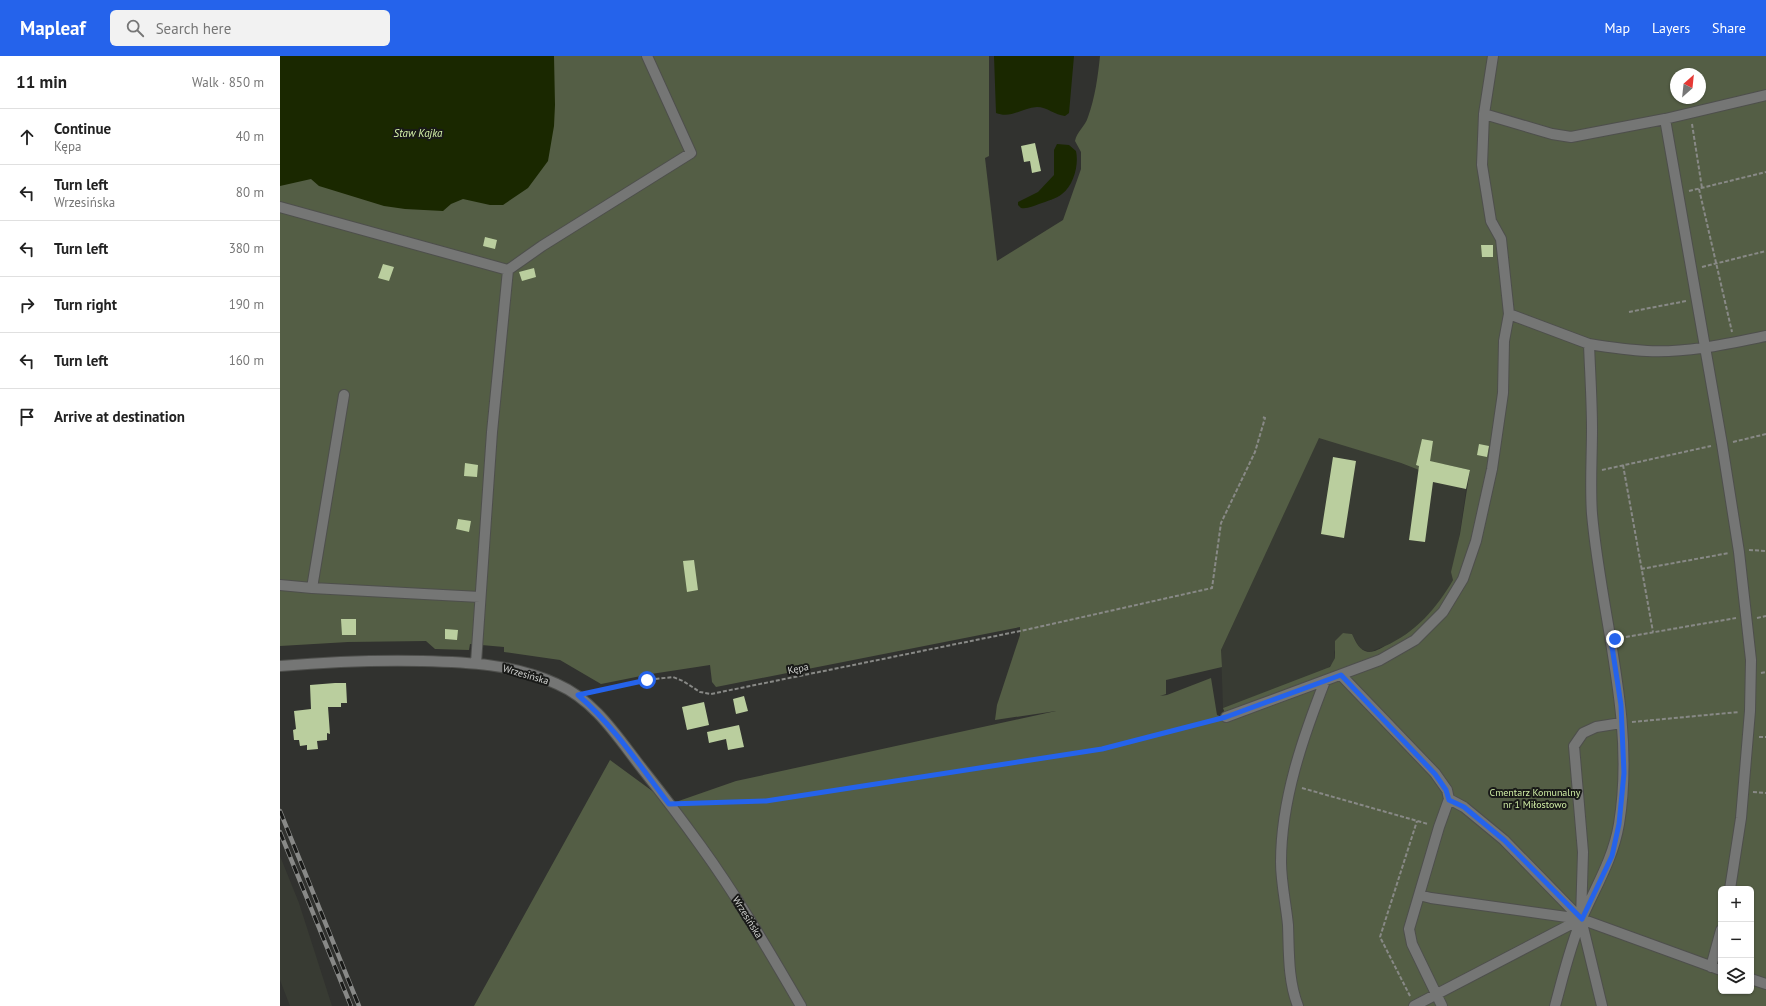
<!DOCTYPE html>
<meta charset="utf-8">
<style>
body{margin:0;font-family:"PT Sans",sans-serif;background:#f2f2f2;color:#222}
.controls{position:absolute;right:12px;bottom:12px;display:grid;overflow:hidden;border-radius:6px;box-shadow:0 1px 3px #0004}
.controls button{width:36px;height:36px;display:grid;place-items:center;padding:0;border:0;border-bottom:1px solid #e0e0e0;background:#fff;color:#222;font:20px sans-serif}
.compass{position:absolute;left:1390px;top:12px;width:36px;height:36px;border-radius:50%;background:#fff;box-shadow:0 1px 3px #0004;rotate:27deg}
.stop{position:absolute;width:12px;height:12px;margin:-9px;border:3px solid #2563eb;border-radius:50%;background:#fff}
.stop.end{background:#2563eb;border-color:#fff;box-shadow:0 1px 4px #0008}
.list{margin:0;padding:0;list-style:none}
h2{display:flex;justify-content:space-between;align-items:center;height:52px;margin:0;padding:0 16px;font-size:17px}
h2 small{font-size:13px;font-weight:400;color:#767676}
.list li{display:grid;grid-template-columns:26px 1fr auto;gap:12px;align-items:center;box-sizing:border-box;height:56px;padding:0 16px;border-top:1px solid #e0e0e0}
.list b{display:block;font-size:15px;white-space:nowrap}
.list p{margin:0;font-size:13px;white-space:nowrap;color:#767676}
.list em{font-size:13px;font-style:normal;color:#767676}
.icon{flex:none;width:22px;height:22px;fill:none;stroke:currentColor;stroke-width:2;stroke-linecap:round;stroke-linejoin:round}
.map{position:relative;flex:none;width:1486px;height:950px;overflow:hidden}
header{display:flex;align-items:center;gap:24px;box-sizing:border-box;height:56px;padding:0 20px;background:#2563eb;color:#fff}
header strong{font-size:19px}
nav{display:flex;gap:22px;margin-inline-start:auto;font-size:14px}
.search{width:280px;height:36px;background:#f2f2f2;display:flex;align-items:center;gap:10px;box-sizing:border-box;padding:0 14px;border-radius:6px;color:#767676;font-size:15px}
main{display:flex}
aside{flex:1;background:#fff}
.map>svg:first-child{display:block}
.built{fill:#383b33}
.green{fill:#545e45;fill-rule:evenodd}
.water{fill:#1a2800}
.building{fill:#bace9e}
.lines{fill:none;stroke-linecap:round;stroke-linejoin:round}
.minor-casing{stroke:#4e4f4c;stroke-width:12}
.path{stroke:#888986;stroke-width:2;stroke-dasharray:4 2;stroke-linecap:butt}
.minor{stroke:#757675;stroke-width:10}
.rail-casing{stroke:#888987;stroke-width:4.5}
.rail{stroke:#191a18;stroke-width:3;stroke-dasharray:9;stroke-linecap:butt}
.route{stroke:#2563eb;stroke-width:5}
.labels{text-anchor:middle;stroke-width:4;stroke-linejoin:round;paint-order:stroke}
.street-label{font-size:10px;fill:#d3d4d2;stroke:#191a18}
.park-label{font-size:10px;fill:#d0eda5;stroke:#191a18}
.water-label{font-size:11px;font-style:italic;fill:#d4f1a8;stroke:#191a18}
</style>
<header>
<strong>Mapleaf</strong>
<div class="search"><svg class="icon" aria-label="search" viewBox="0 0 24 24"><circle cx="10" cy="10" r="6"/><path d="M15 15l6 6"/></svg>Search here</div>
<nav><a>Map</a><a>Layers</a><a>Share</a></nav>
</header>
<main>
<aside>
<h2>11 min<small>Walk · 850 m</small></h2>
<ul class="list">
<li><svg class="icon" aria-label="ahead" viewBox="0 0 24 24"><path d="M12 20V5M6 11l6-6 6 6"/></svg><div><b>Continue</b><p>Kępa</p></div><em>40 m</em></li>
<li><svg class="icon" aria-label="left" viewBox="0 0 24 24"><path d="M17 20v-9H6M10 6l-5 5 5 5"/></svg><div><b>Turn left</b><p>Wrzesińska</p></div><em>80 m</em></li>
<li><svg class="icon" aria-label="left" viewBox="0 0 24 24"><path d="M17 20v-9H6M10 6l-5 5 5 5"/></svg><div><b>Turn left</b></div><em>380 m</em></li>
<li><svg class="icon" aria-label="right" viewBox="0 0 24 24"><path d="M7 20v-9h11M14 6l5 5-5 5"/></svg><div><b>Turn right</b></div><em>190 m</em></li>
<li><svg class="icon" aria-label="left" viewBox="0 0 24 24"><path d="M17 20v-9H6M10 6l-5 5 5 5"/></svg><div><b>Turn left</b></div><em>160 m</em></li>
<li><svg class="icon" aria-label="arrive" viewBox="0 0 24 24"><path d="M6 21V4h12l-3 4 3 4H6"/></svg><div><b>Arrive at destination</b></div></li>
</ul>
</aside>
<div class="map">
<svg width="1486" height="950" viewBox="0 0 1486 950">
<rect width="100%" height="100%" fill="#31322f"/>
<path class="built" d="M1039,381l82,26 18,7 24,-6 27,6 -4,20 -13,90 -8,15 -10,13 -11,12 -25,20 -29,12 -9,-3 -3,-4 -6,-11 -9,-1 -9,19 1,6 -2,5 -7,7 -103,38 -2,-58z
M0,800l19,47 33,103h-42l-10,-26z"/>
<path class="green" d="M0,0h709v100l-4,2 12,103 66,-41 18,-51v-17l-6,-11c2,-10 10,-14 13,-24 7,-19 10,-41 12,-61h666v950h-1292l136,-246 60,44 66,-23 320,-70 -61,9 2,-15 23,-70v-8l-304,60 -4,-5 -2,-17 -59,9 -50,10 -41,-24 -56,-8v-5l-34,-3 -1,6 -34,-1 -9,-8 -78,1 -68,4zM1396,18h24v24h-24zM1039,382l82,25 18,7 24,-6 27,6 -10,64 -9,38 2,8c-16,28 -38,53 -68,66 -6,3 -13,8 -20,5 -7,-3 -10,-11 -13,-17l-9,-1 -8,8v17l-5,9 -107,41 4,11 -10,-4 -6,-37 -44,17 -7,1 6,-2v-14l56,-13 -1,-17zM1441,833h30v102h-30z"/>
<path class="water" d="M0,0h274l1,49 -1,21 -6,35 -20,27 -25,17h-13l-27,-6 -12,5 -8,7 -38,-2 -21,-3 -65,-20 -8,-7 -31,7z
M714,0h80l-5,57 -4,3c-10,-1 -18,-9 -28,-9 -15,1 -26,12 -41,6z
M777,88l12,1 7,6c3,13 -2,34 -14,43 -6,5 -15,7 -23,10 -6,2 -11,5 -18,4l-3,-3v-3l20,-10 16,-17v-25z"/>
<path class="building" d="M755,87l6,28 -9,2 -2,-12 -6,1 -3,-16z
M205,181l12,3 -2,9 -12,-3z
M1201,189h12v12h-11z
M103,208l11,3 -5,14 -11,-3z
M254,212l2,9 -14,4 -3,-9z
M1142,383l11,2 -3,20 40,9 -4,19 -33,-7 -8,60 -16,-2 10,-74 -3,-1z
M1199,388l10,2 -2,11 -10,-2z
M1053,401l23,4 -12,77 -23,-4z
M185,407l13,2 -1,12 -13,-1z
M178,463l13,2 -2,11 -13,-3z
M414,504l4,30 -11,2 -4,-31z
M61,563h15v16h-14z
M165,573l13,1 -1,10 -12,-1z
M55,627h11l1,20h-6v4h-13l2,27 -3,-1v7l-10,1 1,8 -11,1v-5l-7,1 -1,-6h-5l-1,-10 3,-1 -2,-18 17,-2 -1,-24z
M464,640l4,15 -12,3 -3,-15z
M424,646l5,23 -22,5 -5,-23z
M459,669l5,22 -16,3 -2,-11 -17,4 -2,-11z"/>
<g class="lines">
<defs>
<path id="minor" d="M1204,58l68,20 19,3 94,-18 101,-24
M1385,63l57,325 17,108 12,108 -1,51 -9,107 -11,71
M0,151l228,63 34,-24 149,-93 -44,-97
M1229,258l80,30c1,28 3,57 3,85 0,28 -2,57 0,85 9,103 44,206 27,310 -6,35 -23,62 -37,94 -12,28 -19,59 -27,88
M1309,288c19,3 39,6 58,7 40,2 80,-7 119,-15
M0,529l32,3 168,9
M32,532l32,-193
M196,607l16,-231 16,-162
M0,610c47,-4 94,-6 142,-5 45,1 92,3 135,23 39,17 61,54 87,87 19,24 38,49 56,74 37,51 69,106 101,161
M1061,619l94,98 12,17 2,9 15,8 40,33 77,79
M946,661l154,-57 35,-20 28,-28 20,-33 13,-38 16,-72 11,-76 1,-52 5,-27 -8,-75 -10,-18 -9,-56 2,-51 9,-58
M1139,839l12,3 150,21 140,51
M1431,911l10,-37
M1471,923l15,5
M1018,950c-10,-25 -9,-54 -10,-81 -2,-21 -7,-42 -7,-63 0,-62 22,-125 44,-181
M1134,950l167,-87
M1162,950l-30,-62 -3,-15 30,-102 10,-28
M1322,950l-21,-87 2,-67 -9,-106 9,-13 13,-6 25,-4"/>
</defs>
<use href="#minor" class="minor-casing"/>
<path class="path" d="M1412,68l10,64
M1419,133l33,143
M1409,135l77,-19
M1422,211l64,-16
M1349,256l57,-11
M1453,386l33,-8
M1343,409l30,167
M1322,414l109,-24
M1469,494l17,1
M1361,513l88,-16
M1477,562l9,-2
M1340,582l116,-20
M1481,617l5,-1
M311,637l56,-13 26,-3 10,4 17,11 11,2 314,-64 187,-42 9,-65 34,-71 10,-34 -3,-1
M1352,666l107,-10
M1479,681h7
M1022,732l126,36
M1473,736l13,1
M404,747l82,-2 336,-52 114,-29
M1130,940l-30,-59 37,-116"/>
<use href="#minor" class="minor"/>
<defs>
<path id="rail" d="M0,755l79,195
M0,776l71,174"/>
</defs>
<use href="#rail" class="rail-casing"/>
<use href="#rail" class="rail"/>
</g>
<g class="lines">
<path class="route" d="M367,624l-69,15c36,31 62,71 91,109l97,-3 336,-52 124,-32 115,-42 94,99 11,16 3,10 15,7 40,33 78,79 30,-63 7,-32 5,-51 -3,-68 -10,-65 4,-1"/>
</g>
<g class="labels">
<g class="street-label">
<text transform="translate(518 612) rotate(-12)" y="4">Kępa</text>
<text transform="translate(246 618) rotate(16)" y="4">Wrzesińska</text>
<text transform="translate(468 861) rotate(58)" y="4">Wrzesińska</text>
</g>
<g class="park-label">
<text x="1255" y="740">Cmentarz Komunalny<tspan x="1255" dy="12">nr 1 Miłostowo</tspan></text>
</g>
<g class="water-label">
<text x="138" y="81">Staw Kajka</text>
</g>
</g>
</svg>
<div class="controls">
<button>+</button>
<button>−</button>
<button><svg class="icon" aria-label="layers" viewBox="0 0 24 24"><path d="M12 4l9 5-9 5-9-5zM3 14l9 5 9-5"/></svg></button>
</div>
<svg class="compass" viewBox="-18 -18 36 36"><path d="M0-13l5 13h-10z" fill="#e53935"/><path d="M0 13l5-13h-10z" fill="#767676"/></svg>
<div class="stop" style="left:367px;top:624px"></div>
<div class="stop end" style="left:1335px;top:583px"></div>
</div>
</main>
